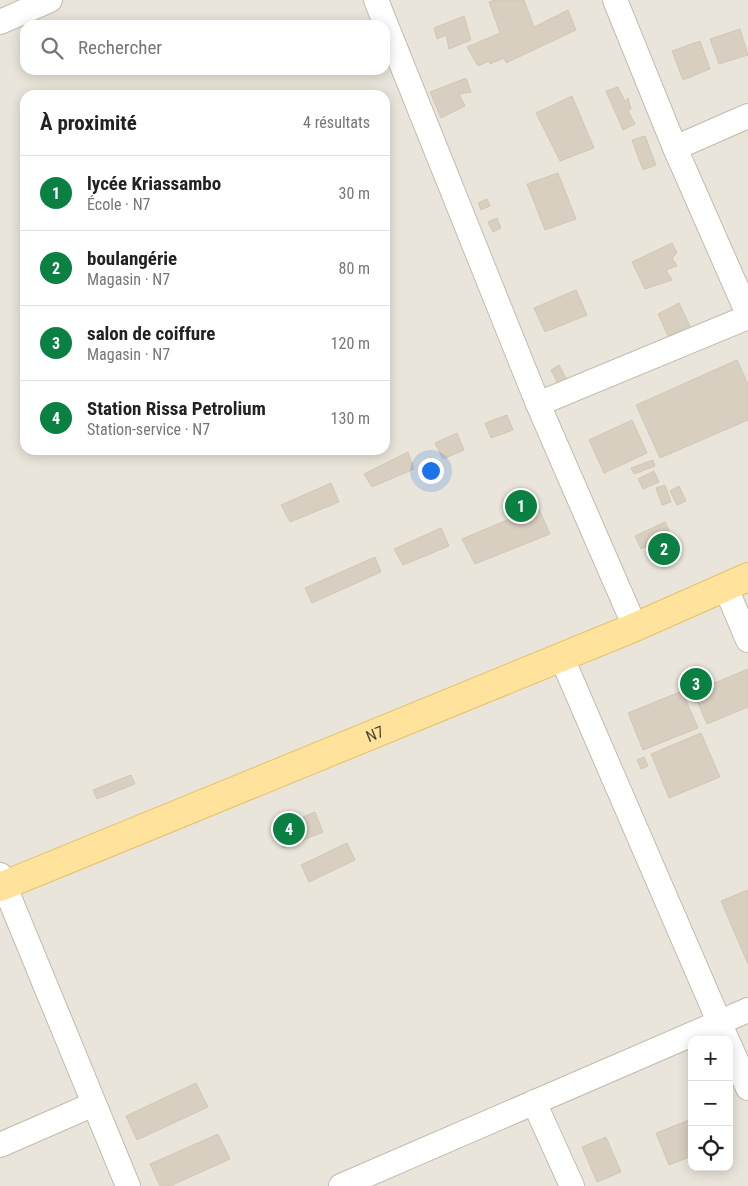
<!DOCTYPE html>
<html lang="fr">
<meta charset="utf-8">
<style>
body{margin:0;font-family:"Roboto Condensed",sans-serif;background:#f2f2f2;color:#222}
.controls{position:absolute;right:15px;bottom:15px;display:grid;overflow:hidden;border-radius:10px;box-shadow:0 2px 12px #0003}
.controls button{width:45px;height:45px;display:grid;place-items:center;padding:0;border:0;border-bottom:1px solid #e0e0e0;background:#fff;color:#222;font:25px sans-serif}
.you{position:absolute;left:430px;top:470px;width:18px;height:18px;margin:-12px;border:4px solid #fff;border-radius:50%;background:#1a73e8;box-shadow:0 0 0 8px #1a73e833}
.badge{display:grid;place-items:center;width:32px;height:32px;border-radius:50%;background:#0b8043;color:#fff;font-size:16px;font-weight:700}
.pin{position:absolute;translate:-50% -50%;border:2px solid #fff;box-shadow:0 1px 5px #0006}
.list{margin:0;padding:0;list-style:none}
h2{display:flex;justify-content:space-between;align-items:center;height:65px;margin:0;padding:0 20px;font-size:21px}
h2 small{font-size:16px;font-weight:400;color:#767676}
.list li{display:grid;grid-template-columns:32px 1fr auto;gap:15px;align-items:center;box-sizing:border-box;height:75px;padding:0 20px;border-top:1px solid #e0e0e0}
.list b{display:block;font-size:19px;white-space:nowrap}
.list p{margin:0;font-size:16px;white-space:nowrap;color:#767676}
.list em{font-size:16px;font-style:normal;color:#767676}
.icon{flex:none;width:28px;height:28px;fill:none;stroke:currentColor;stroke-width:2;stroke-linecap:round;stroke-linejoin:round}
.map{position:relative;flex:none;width:748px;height:1186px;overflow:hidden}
.search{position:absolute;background:#fff;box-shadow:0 2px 12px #0003;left:20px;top:20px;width:370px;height:55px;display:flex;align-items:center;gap:12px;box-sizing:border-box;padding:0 18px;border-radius:15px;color:#767676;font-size:19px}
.panel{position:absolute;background:#fff;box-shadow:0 2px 12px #0003;left:20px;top:90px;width:370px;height:365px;border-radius:15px}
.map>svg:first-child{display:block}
.residential{fill:#eae5da;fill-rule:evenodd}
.building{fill:#d8cfc1;stroke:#d3c7b4}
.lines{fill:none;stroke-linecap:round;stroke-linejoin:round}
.minor-casing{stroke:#c2bbae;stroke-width:26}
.primary-casing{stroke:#e6c16a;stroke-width:30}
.minor{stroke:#fff;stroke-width:24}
.primary{stroke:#ffe39c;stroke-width:28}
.labels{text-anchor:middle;stroke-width:4;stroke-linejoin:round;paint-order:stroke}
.street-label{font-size:16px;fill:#4b4439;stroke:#fff}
</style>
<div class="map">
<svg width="748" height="1186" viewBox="0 0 748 1186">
<rect width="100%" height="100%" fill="#f6f3ec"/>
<path class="residential" d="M0,0h748v1186h-748zM25,25h360v45h-360zM25,95h360v355h-360zM692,1040h37v127h-37z"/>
<path class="building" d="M495,0h29l10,27 34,-17 8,20 -70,33 -2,-5 -14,6 -1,-3 -11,5 -11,-19 33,-14 -11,-31z
M464,16l7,24 -22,9 -3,-14 -9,4 -3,-11z
M740,29l8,26 -29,9 -9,-25z
M700,41l10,28 -27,11 -11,-29z
M466,78l5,14 -12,2 6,12 -24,12 -11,-26z
M618,87l7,14 3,-3 3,11 -3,2 7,13 -12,6 -17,-39z
M572,96l22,52 -34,13 -24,-48z
M645,136l11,29 -13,5 -11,-30z
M558,173l18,46 -31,11 -18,-46z
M487,199l3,7 -9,4 -3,-7z
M497,218l4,10 -8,4 -5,-10z
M672,243l5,10 -5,5 5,8 -11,4 6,10 -27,9 -13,-27z
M576,290l11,25 -42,17 -11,-24z
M679,303l11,23 -22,10 -10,-22z
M737,360l11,24v36l-88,38 -24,-53z
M559,365l9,17 -9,4 -8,-16z
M507,415l6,15 -22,8 -6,-15z
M632,420l15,33 -43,20 -15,-33z
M457,433l7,17 -21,9 -8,-16z
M408,452l6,17 -42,18 -8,-13z
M653,460l2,6 -21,8 -3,-6z
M654,471l5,11 -16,7 -5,-10z
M331,483l8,19 -49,20 -9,-17z
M665,485l6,17 -9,3 -6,-17z
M679,486l7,15 -9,4 -7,-14z
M538,507l12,27 -75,30 -13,-25z
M665,522l6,13 -30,14 -6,-13z
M441,528l8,18 -46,19 -9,-16z
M375,557l6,15 -69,31 -7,-15z
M748,669v38l-41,17 -14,-32z
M682,691l16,37 -55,22 -15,-37z
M701,733l19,44 -51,21 -18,-44z
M644,757l4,9 -7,3 -4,-9z
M131,775l4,9 -38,15 -4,-9z
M315,812l8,20 -40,16 -8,-20z
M347,843l8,17 -46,22 -8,-17z
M748,890v74l-27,-63z
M196,1083l12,24 -71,33 -11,-24z
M692,1119v37l-23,9 -13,-32z
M218,1134l12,25 -60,27h-10l-10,-22z
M606,1137l15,35 -24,10 -15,-35z"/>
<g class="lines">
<defs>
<path id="minor" d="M376,0l162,404 97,223
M615,0l60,148 73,166
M0,22l50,-22
M675,148l73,-32
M538,404l210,-87
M725,586l23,54
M561,656l166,384
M0,875l128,311
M729,1044l19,44
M534,1102l38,84
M0,1145l94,-41
M341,1186l407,-176"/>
<g id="primary">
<path id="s1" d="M0,887l635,-260 113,-50"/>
</g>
</defs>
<use href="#minor" class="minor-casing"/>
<use href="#primary" class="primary-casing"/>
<use href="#minor" class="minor"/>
<use href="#primary" class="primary"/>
</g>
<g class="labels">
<g class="street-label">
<text dy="6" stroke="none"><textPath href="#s1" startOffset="405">N7</textPath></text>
</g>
</g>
</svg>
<div class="controls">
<button>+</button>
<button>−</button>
<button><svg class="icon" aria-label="locate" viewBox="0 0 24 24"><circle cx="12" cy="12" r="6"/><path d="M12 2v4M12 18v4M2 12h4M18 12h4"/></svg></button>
</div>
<div class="you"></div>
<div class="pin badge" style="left:521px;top:506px">1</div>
<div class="pin badge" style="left:664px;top:549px">2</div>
<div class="pin badge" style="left:696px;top:684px">3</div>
<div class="pin badge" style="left:289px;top:829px">4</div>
<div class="search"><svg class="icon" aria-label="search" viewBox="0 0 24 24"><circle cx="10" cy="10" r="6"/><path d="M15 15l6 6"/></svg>Rechercher</div>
<section class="panel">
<h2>À proximité<small>4 résultats</small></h2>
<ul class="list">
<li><span class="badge">1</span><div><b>lycée Kriassambo</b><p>École · N7</p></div><em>30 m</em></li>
<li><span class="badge">2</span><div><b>boulangérie</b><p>Magasin · N7</p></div><em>80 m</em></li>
<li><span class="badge">3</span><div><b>salon de coiffure</b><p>Magasin · N7</p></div><em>120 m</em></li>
<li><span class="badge">4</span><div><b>Station Rissa Petrolium</b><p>Station-service · N7</p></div><em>130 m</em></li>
</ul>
</section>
</div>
